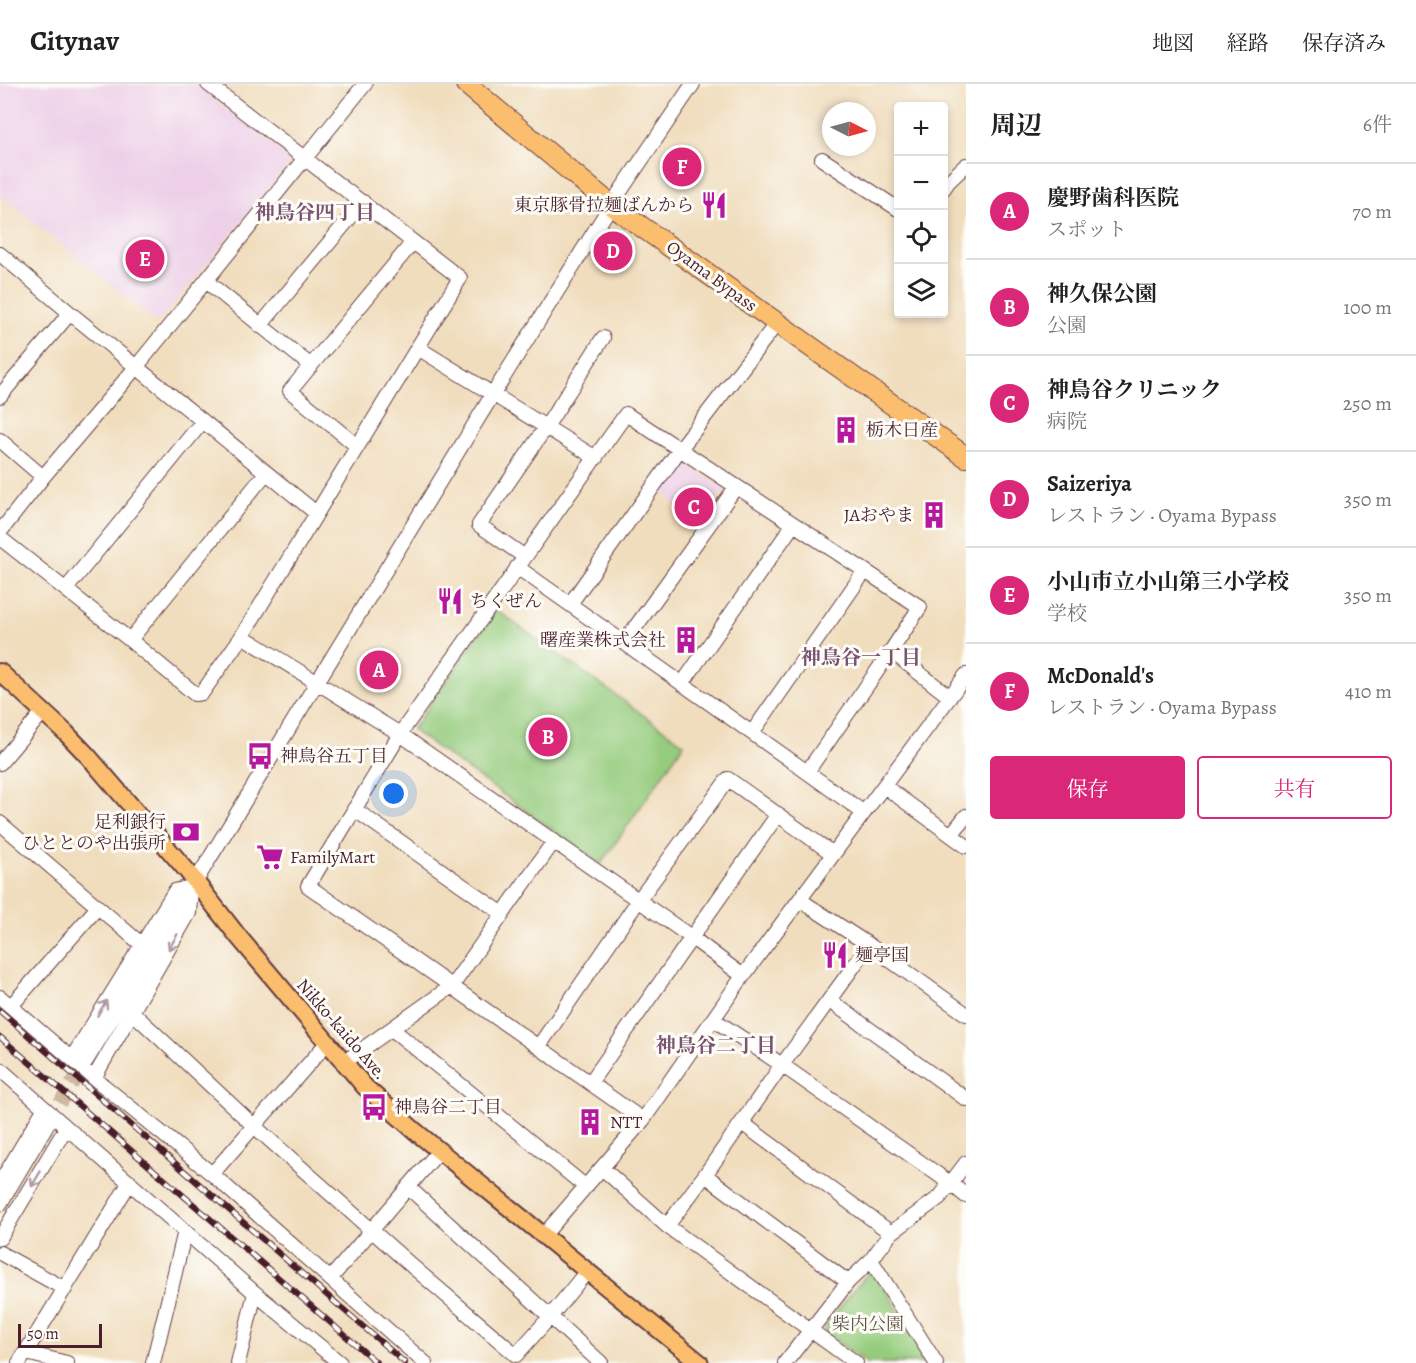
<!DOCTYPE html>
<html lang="ja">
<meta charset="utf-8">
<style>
body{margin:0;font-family:Alegreya,"Noto Serif JP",serif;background:#f6f6f6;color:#222}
.controls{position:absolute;right:18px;top:18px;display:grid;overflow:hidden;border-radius:6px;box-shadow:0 3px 9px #0003}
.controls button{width:54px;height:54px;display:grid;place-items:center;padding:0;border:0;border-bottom:2px solid #e0e0e0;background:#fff;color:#222;font:30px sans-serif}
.compass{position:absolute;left:822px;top:18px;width:54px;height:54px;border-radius:50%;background:#fff;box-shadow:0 3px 9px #0003;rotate:96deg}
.scale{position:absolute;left:18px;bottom:15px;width:84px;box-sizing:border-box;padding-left:6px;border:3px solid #4a1f2b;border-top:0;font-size:16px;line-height:21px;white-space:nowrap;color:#4a1f2b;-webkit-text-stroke:4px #fdfcf7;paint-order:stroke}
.you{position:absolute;left:394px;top:710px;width:21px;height:21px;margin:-15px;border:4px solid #fff;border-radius:50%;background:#1a73e8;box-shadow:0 0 0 9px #1a73e833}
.badge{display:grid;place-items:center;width:39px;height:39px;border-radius:50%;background:#db2777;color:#fff;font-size:20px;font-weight:700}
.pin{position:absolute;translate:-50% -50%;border:3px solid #fff;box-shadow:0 2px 6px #0006}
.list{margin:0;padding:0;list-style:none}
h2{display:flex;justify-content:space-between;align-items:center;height:78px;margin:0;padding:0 24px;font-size:26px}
h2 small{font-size:20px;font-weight:400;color:#767676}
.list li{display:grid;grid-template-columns:39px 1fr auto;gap:18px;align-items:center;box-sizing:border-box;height:96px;padding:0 24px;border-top:2px solid #e0e0e0}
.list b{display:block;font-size:22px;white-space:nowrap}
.list p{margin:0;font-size:20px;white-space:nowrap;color:#767676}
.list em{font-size:20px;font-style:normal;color:#767676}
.actions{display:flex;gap:12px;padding:18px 24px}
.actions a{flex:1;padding:14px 0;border:2px solid #db2777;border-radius:6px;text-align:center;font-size:21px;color:#db2777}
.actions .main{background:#db2777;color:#fff}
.icon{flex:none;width:33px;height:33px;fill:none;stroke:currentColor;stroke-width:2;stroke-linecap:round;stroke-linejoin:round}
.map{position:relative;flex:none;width:966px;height:1279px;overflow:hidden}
header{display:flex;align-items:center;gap:36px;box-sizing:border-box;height:84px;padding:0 30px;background:#fff;border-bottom:2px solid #e0e0e0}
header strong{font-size:28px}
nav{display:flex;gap:33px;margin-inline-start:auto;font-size:21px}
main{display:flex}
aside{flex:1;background:#fff}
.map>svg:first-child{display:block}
.built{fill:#edd0e8}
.green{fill:#95cc7e;stroke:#707654;stroke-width:1.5}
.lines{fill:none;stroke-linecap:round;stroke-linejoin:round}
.minor-tunnel{stroke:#cfb7a0;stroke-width:14;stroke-dasharray:14 7;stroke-linecap:butt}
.minor-casing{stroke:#633c41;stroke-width:16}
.major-casing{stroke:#633c41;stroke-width:20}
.highway-casing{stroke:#633c41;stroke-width:22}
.minor{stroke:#fff;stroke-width:14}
.major{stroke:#fbbe6e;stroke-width:16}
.highway{stroke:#fbbe6e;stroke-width:20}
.rail-casing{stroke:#4a1f2b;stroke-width:6}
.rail{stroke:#fdfcf7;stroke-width:4;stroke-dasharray:11;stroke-linecap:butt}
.oneway{stroke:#ae9aa0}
.labels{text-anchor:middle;stroke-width:6;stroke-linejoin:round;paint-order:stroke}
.poi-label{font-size:18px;fill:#4a1f2b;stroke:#fdfcf7;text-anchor:start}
.street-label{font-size:18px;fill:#4a1f2b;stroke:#fdfcf7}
.park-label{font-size:18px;fill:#605344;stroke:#fdfcf7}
.neighbourhood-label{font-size:20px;font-weight:bold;fill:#7a5371;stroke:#fdfcf7}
</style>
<header>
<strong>Citynav</strong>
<nav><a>地図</a><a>経路</a><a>保存済み</a></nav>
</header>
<main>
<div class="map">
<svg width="966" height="1279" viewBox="0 0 966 1279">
<rect width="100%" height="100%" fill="#fdfcf7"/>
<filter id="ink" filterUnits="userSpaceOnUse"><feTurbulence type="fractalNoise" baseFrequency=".0167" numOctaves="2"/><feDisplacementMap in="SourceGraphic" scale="12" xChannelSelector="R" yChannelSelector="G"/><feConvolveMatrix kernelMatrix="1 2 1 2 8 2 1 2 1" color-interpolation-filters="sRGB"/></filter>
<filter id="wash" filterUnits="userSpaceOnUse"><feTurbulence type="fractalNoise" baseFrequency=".008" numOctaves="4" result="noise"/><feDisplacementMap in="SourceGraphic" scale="24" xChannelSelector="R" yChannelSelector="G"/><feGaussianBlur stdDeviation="1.35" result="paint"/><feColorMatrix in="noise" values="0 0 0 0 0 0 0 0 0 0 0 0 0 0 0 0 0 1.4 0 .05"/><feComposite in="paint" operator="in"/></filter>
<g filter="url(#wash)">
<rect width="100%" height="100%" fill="#f0ddbd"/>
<path class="built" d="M0,0h195l98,75 -135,164 -158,-128z
M681,375l44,31 -31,33 -34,-35z"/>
<path class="green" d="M496,526l188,134 -83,120 -189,-134z
M868,1189l9,2 52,88h-62l-41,-30v-9z"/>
</g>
<g filter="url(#ink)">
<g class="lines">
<path class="minor-tunnel" d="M49,1037l37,-60"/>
<defs>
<path id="minor" d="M822,75l76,50
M944,104l4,-6 18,-17
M0,170l70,59 246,200
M206,197l105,85
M260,242l103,-124
M418,264l178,110
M0,312l70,-83
M0,356l43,37
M357,362l-67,-55 123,-149
M0,448l43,-55 94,-111 228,-282
M0,454l130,102 65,54 7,-1 40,-57 218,-358 -252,-194
M525,473l-46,-32 67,-98 57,-89
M517,483l290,205 57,41
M66,505l137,-168
M570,520l110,-155 97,-126
M242,552l158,98 291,203 52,39
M130,556l136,-167
M624,559l112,-156
M891,567l59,46
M682,600l111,-159
M752,649l112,-161
M0,679l43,-51
M884,702l82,60
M354,725l149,105
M0,739l141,121
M951,751l15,-19
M800,816l69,45 97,69
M0,913l94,81 118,96 213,189
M829,916l137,99
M11,922l87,-99
M133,929l121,113 159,141 103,88 34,-38 37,-46
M713,935l69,46 168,118 16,13
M392,945l194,158
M539,962l99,-145 90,-122 105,75
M72,974l103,-167 16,-4
M86,977l407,-667 118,-189 82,-121
M343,979l109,-77 102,-145
M0,985l255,224 85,70
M94,994l95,-165 2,-24
M590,999l188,-269
M643,1036l-335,-234 92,-152 226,-320 294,193 -29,44 -84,121
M742,1039l149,110
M602,1084l65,58 189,137
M212,1090l115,-131
M705,1091l143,107
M0,1099l44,-74
M408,1103l193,176
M0,1120l49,-83
M667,1142l38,-51 77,-110 87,-120
M543,1152l100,-116 100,-144 223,-301
M0,1154l66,-110
M0,1169l65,36
M871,1176l65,103
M330,1195l109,-128
M26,1269l41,10
M19,1279l111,-181
M153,1279l32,-132
M238,1279l17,-70
M785,1279l63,-81 23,-22 20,-27 49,-36 26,-34"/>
<path id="major" d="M0,588l65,60 23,24 100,116 49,63 128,152 50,44 285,232"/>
<path id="highway" d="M466,0l145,121 355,252"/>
</defs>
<use href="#minor" class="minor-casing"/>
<use href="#major" class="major-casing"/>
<use href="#highway" class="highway-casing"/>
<use href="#minor" class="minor"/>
<use href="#major" class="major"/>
<use href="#highway" class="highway"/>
<defs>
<path id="rail" d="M0,927l405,352
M0,953l377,326"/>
</defs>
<use href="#rail" class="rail-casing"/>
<use href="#rail" class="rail"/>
</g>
<defs><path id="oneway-shaft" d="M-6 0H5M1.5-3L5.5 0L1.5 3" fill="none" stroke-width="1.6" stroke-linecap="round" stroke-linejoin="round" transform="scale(1.5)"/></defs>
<g class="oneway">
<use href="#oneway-shaft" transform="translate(173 858) rotate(120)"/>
<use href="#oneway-shaft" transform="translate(102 924) rotate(-59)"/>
<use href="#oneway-shaft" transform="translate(36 1095) rotate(121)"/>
</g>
</g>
<defs>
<symbol id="restaurant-bare" viewBox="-9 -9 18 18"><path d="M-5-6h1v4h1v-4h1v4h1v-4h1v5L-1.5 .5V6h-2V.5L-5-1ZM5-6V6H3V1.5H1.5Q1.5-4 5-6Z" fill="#b5179e" stroke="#fdfcf7" stroke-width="2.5" paint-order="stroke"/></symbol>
<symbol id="building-bare" viewBox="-9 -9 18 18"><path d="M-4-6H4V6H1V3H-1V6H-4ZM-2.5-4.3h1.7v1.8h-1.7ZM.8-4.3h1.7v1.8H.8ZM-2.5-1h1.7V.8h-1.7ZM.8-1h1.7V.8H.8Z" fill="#b5179e" stroke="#fdfcf7" stroke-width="2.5" paint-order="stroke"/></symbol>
<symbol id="bus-bare" viewBox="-9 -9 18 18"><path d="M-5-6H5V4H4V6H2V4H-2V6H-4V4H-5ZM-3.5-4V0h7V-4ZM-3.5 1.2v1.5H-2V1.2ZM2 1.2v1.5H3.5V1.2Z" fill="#b5179e" stroke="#fdfcf7" stroke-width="2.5" paint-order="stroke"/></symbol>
<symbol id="bank-bare" viewBox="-9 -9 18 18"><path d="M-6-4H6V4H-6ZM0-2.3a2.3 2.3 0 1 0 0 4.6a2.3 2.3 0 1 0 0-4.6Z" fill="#b5179e" stroke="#fdfcf7" stroke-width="2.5" paint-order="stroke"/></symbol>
<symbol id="supermarket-bare" viewBox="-9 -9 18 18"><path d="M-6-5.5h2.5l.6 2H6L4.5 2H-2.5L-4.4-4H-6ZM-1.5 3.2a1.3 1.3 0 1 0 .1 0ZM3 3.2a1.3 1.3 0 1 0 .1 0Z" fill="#b5179e" stroke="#fdfcf7" stroke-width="2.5" paint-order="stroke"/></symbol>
</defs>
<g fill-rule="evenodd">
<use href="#restaurant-bare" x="695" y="102" width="38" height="38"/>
<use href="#building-bare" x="827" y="327" width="38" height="38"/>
<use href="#building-bare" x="915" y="412" width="38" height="38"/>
<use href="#restaurant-bare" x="431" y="498" width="38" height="38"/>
<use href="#building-bare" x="667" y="537" width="38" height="38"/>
<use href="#bus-bare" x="241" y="653" width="38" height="38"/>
<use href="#bank-bare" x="167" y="729" width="38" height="38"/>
<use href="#supermarket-bare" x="251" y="754" width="38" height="38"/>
<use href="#restaurant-bare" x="816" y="852" width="38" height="38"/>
<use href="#bus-bare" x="355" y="1004" width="38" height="38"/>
<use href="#building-bare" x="571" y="1019" width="38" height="38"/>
</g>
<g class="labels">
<g class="poi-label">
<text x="694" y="127" text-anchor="end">東京豚骨拉麺ばんから</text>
<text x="866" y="352">栃木日産</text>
<text x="914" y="437" text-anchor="end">JAおやま</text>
<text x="470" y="523">ちくぜん</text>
<text x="666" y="562" text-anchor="end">曙産業株式会社</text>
<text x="280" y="678">神鳥谷五丁目</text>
<text x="166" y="744" text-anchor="end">足利銀行<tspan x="166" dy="21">ひととのや出張所</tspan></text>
<text x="290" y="779">FamilyMart</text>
<text x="855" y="877">麺亭国</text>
<text x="394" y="1029">神鳥谷二丁目</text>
<text x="610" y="1044">NTT</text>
</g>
<g class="street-label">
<text transform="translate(712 192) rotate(36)" y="6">Oyama Bypass</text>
<text transform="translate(342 945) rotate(49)" y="6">Nikko-kaido Ave.</text>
</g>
<g class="park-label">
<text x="868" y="1246">柴内公園</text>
</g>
<g class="neighbourhood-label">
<text x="315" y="135">神鳥谷四丁目</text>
<text x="861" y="580">神鳥谷一丁目</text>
<text x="716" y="968">神鳥谷二丁目</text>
</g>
</g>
</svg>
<div class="controls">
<button>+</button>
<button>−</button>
<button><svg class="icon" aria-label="locate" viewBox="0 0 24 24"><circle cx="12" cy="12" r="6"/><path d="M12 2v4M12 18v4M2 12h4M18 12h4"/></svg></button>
<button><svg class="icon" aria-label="layers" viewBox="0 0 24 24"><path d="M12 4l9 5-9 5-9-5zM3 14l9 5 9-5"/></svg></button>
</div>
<svg class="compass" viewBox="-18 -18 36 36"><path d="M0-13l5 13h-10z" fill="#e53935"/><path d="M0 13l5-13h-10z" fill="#767676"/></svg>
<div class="scale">50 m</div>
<div class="you"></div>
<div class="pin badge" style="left:379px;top:586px">A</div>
<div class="pin badge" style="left:548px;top:653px">B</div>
<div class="pin badge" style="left:694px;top:423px">C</div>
<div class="pin badge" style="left:613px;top:167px">D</div>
<div class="pin badge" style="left:145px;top:175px">E</div>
<div class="pin badge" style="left:682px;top:83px">F</div>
</div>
<aside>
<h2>周辺<small>6件</small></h2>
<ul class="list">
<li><span class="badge">A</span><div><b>慶野歯科医院</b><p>スポット</p></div><em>70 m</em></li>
<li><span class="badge">B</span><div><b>神久保公園</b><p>公園</p></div><em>100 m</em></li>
<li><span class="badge">C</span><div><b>神鳥谷クリニック</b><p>病院</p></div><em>250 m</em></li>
<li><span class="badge">D</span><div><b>Saizeriya</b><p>レストラン · Oyama Bypass</p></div><em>350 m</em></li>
<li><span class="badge">E</span><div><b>小山市立小山第三小学校</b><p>学校</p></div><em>350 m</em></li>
<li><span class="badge">F</span><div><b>McDonald's</b><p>レストラン · Oyama Bypass</p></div><em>410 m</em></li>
</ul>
<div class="actions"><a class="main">保存</a><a>共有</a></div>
</aside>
</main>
